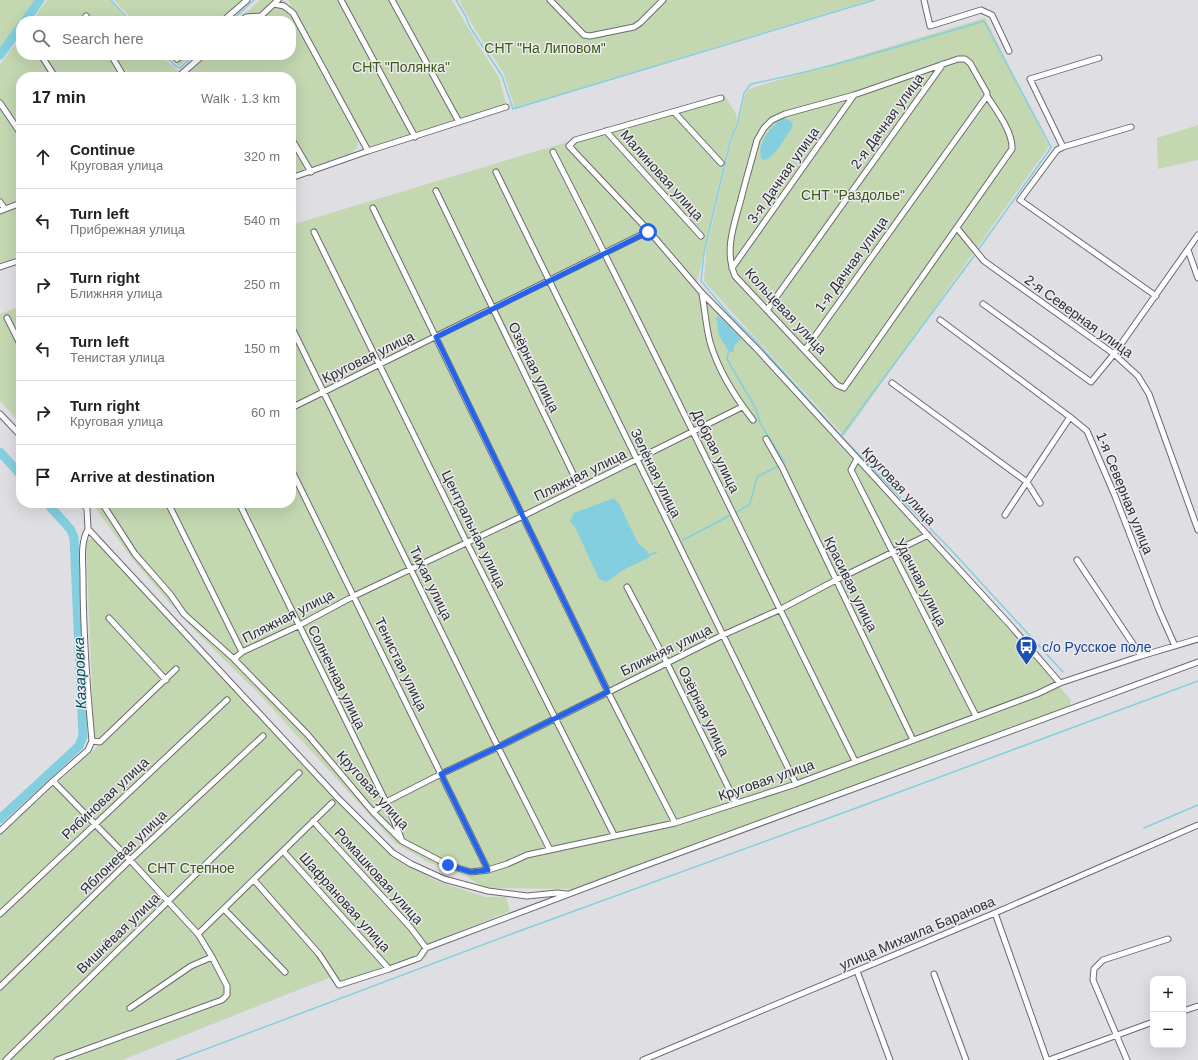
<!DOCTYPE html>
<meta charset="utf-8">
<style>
body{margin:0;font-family:Helvetica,sans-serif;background:#f2f2f2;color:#202124}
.controls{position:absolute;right:12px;bottom:12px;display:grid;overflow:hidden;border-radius:8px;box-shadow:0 4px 16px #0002}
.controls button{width:36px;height:36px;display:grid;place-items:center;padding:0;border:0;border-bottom:1px solid #e0e0e0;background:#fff;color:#202124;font:20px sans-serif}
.stop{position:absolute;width:12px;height:12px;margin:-9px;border:3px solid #2563eb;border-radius:50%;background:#fff}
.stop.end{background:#2563eb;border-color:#fff;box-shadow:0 1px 4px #0008}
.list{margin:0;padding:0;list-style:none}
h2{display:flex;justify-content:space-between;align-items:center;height:52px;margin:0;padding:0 16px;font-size:17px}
h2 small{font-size:13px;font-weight:400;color:#757577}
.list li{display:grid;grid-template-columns:26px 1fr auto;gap:12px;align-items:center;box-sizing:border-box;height:64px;padding:0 16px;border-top:1px solid #e0e0e0}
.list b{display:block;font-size:15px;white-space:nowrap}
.list p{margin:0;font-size:13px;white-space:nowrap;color:#757577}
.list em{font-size:13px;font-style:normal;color:#757577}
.icon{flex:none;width:22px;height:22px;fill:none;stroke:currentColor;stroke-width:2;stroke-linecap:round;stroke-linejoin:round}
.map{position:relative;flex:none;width:1198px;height:1060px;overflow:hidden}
.search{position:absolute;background:#fff;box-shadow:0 4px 16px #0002;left:16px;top:16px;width:280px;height:44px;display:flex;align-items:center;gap:10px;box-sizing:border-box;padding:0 14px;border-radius:16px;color:#757577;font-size:15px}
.panel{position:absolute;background:#fff;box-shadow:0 4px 16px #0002;left:16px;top:72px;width:280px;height:436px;border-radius:16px}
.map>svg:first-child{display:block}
.green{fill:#c3d7b1}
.water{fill:#84cfdf}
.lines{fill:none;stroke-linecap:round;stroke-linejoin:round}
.stream{stroke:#84cfdf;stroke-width:1.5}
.river{stroke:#84cfdf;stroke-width:9}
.street-casing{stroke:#6b6b6f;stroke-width:7}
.street{stroke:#fff;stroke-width:5}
.route{stroke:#2563eb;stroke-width:5}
.labels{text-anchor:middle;stroke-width:3;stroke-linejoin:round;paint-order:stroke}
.park-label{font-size:14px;fill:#3a5a0e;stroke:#ebebf0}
.street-label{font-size:14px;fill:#2f2f31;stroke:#ebebf0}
.transit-label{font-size:14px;fill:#164399;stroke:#ebebf0;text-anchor:start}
.water-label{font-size:15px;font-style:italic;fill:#064d58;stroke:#ebebf0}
</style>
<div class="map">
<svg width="1198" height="1060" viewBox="0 0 1198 1060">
<rect width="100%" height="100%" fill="#dedee3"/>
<path class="green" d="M0,0h35l-35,48z
M47,0h63l18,21h-96z
M114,0h136l-23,21h-93z
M260,0h24l74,141 -1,7 -6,5 -60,21v-97h-270v178l-21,8v-198l21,-29v19h139l19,17 19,-17h93v-34h-54z
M288,0h164l25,43 22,34 7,27 -138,43z
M459,0h411l-355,108 -12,-36 -29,-44z
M985,18l64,128 -205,290 -140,-155 2,-30 26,-113 6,-13 7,-30 4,-6z
M166,55h25l-12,11z
M724,95c13,21 18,20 6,43l-34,149 272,296 103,117 -2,7 -497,182 -87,-1 -18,-11 -37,-14 -35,-20 -134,-147 -62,-61 -31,-34 -38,-45 -38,-53h199v-278z
M1198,125v35l-40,9 -1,-31z
M21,306v118l-21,-23v-87z
M94,539l260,280 35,35 47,27 50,16h20l4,14 -82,33 -1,13 -88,32 -8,-12 -209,83h-122v-225l99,-90 -5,-6 -8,-199z"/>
<path class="water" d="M782,118l5,1 5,3 1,4 -15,23 -10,10 -6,1c-7,-17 9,-32 20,-42z
M718,316l11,10 12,13 -7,7v6h-5c-3,-7 -10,-13 -11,-21 -1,-6 1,-6 -2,-12z
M614,498l5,6 19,39 9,8 3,6 -25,12 -19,13 -7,-3 -23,-50 -6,-8 4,-8z"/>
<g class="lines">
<path class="stream" d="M111,0l19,21
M456,0l9,15 5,12 32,49 11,33 361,-109
M231,21l23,-21
M161,55c3,3 5,3 8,5 6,4 3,6 11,8l14,-13
M978,250l70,-98 3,-5 -67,-126c-77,23 -153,47 -233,63l-7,9 -7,32 -6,13 -27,115 -3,28 28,33 26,26 86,96 112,116 110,120
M729,350l-2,9 29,50 4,14 25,40
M841,436l133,-180
M737,512l13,-8 7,-27 21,-11
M683,540l46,-24
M649,555l8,-3
M1144,828l54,-23
M177,1060l337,-127 345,-126 339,-126"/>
<path class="river" d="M25,21l15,-21
M0,55l21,-29
M0,452l21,23
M0,819l79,-73 4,-10 -9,-198 -3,-8 -24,-27"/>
<defs>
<path id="street" d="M341,0l74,137
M392,0l67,122
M550,0l34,35 6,1 44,-9 6,-4 23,-23
M924,0l6,26 51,-16 11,5 17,36
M274,4l10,2 9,7 75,138
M86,16l3,5
M223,21l24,-21
M241,21l5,-4 15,-1 17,-16
M41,55l14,22
M111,55l13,22
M177,59l6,-4
M958,59h7l5,4 17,30v3c9,14 26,36 25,53l-168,239 -7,-3 -102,-109c-11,-26 -1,-51 6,-77 5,-20 11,-40 16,-59l7,-12 8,-8 13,-6 69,-19z
M178,77l25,-22
M721,98l-146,42 -6,6 80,85 53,62 55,56 253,276 50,58
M0,103l21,31
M674,112l47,51
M1131,127l-68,20 -6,3 -37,50 136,96
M606,131l95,105
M291,138l20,34
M1063,147l-33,-68 69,-21
M553,152c104,202 201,407 302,609
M496,172l300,612
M291,178l77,-27 138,-44
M436,191l144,297
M0,202l5,7
M373,208l235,484 67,131
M0,211l21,-8
M957,228l27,33 130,93 24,22 11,18 49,136
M314,232l153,311 147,292
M1188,250l10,28
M0,267l21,-7
M732,268l122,-173
M702,294c3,16 4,33 8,48 8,28 25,55 43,78
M983,304l108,78 23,-28 84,-119
M767,310l176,-246
M7,318l14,28
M940,320l130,97 17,14 28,65 44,114 16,36
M291,326l207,421 52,103
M805,350l182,-254
M892,383l135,99 13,21
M291,408l358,-177
M0,414l21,22
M766,439l16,28 131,273
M857,459l-6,11 125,246
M291,469l197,401
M83,503l4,6 1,20 249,268 56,56 18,11 33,15 44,12 39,5 30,-3 10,1
M102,503l33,51 35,40 14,20 50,45 74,76 65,77 29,29 46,24 23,7 17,-2 19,-6 20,-9 23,-5 125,-27 121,-39 241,-90 23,-11 81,-27 57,-17
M168,503l74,149
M239,503l147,299 15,36
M1005,515l65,-98
M1077,560l64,96
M627,587l40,76 69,140
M109,618l57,62
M234,659l8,-7 56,-26 56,-30 169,-80 219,-109
M92,741l8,1 76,-73
M53,781l77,79 68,74 14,23 15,29v9l-5,5 -165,60
M373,812l13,-10 55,-28 57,-27 225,-112 56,-25 57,-30 92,-45
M313,821l98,107 15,20
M0,831l53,-50 35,-31 4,-9c-5,-54 -9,-109 -9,-164 0,-16 -3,-33 5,-48
M283,851l106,118
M254,880l65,74 20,31 50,-16 30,-11 7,-10 204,-77 568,-209
M224,909l61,63
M995,913l52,147
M0,914l227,-214
M198,934l134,-131
M857,971l33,89
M934,974l32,86
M0,987l130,-127 133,-124
M130,1008l61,-42 21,-9
M1183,1011l15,-5
M6,1060l293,-287
M643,1060l352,-147 203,-88
M1049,1060l104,-38
M1127,1060l-34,-80 1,-11 9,-9 65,-21"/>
</defs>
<use href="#street" class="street-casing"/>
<use href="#street" class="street"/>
</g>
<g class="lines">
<path class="route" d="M448,865l23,7 17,-2 -47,-96 57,-27 110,-55 -172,-355 212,-105"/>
</g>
<defs>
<symbol id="bus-pin" viewBox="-11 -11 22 30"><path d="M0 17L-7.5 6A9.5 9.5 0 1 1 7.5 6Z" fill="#1a4fb4" stroke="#ebebf0"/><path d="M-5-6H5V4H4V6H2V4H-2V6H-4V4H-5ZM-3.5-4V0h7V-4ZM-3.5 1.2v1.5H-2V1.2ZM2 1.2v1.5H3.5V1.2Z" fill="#fff"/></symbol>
</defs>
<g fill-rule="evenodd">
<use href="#bus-pin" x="1014" y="634" width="25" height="34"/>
</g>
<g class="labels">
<g class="park-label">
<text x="545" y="53">СНТ "На Липовом"</text>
<text x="401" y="72">СНТ "Полянка"</text>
<text x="853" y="200">СНТ "Раздолье"</text>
<text x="191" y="873">СНТ Степное</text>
</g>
<g class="street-label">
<text transform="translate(887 121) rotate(-54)" y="5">2-я Дачная улица</text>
<text transform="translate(662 175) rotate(48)" y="5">Малиновая улица</text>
<text transform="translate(783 175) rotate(-55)" y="5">3-я Дачная улица</text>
<text transform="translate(851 264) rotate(-54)" y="5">1-я Дачная улица</text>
<text transform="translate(786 311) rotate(47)" y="5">Кольцевая улица</text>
<text transform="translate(1079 316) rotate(36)" y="5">2-я Северная улица</text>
<text transform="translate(368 357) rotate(-26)" y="5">Круговая улица</text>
<text transform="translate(534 367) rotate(64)" y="5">Озёрная улица</text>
<text transform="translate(716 451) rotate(64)" y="5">Добрая улица</text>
<text transform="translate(656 473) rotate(64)" y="5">Зелёная улица</text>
<text transform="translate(580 475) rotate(-26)" y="5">Пляжная улица</text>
<text transform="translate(899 486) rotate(47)" y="5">Круговая улица</text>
<text transform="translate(1125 493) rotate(68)" y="5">1-я Северная улица</text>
<text transform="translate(474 529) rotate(64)" y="5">Центральная улица</text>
<text transform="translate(921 582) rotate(63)" y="5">Удачная улица</text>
<text transform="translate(431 583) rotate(64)" y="5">Тихая улица</text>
<text transform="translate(851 584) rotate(64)" y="5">Красивая улица</text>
<text transform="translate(288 616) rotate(-27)" y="5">Пляжная улица</text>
<text transform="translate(666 650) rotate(-26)" y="5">Ближняя улица</text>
<text transform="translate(401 664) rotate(64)" y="5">Тенистая улица</text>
<text transform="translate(337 677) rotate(64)" y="5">Солнечная улица</text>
<text transform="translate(704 711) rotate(64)" y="5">Озёрная улица</text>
<text transform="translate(766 780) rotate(-19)" y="5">Круговая улица</text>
<text transform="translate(373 790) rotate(48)" y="5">Круговая улица</text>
<text transform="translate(105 798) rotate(-43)" y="5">Рябиновая улица</text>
<text transform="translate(123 852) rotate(-44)" y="5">Яблоневая улица</text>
<text transform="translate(379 876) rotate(48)" y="5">Ромашковая улица</text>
<text transform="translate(345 902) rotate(48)" y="5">Шафрановая улица</text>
<text transform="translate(118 933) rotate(-44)" y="5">Вишнёвая улица</text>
<text transform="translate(917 933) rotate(-23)" y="5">улица Михаила Баранова</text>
</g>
<g class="transit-label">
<text x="1042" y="652">с/о Русское поле</text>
</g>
<g class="water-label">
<text transform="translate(80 673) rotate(-92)" y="5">Казаровка</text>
</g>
</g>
</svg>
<div class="controls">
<button>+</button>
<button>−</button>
</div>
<div class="stop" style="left:648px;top:232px"></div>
<div class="stop end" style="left:448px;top:865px"></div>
<div class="search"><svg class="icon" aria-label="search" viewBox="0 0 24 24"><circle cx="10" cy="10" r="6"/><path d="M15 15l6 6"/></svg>Search here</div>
<section class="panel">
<h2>17 min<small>Walk · 1.3 km</small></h2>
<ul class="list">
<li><svg class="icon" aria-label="ahead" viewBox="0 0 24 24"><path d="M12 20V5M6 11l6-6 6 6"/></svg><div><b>Continue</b><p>Круговая улица</p></div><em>320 m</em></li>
<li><svg class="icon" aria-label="left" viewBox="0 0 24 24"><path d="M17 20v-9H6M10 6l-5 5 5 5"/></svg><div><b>Turn left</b><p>Прибрежная улица</p></div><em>540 m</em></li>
<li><svg class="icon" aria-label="right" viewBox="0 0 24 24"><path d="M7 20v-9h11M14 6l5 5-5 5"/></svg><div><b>Turn right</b><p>Ближняя улица</p></div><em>250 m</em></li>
<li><svg class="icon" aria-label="left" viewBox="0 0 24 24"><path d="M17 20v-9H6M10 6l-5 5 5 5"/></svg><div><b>Turn left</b><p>Тенистая улица</p></div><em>150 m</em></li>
<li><svg class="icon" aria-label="right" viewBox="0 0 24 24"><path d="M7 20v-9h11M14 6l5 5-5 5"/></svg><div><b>Turn right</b><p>Круговая улица</p></div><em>60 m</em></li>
<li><svg class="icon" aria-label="arrive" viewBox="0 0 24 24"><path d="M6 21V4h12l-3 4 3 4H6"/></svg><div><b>Arrive at destination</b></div></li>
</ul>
</section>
</div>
